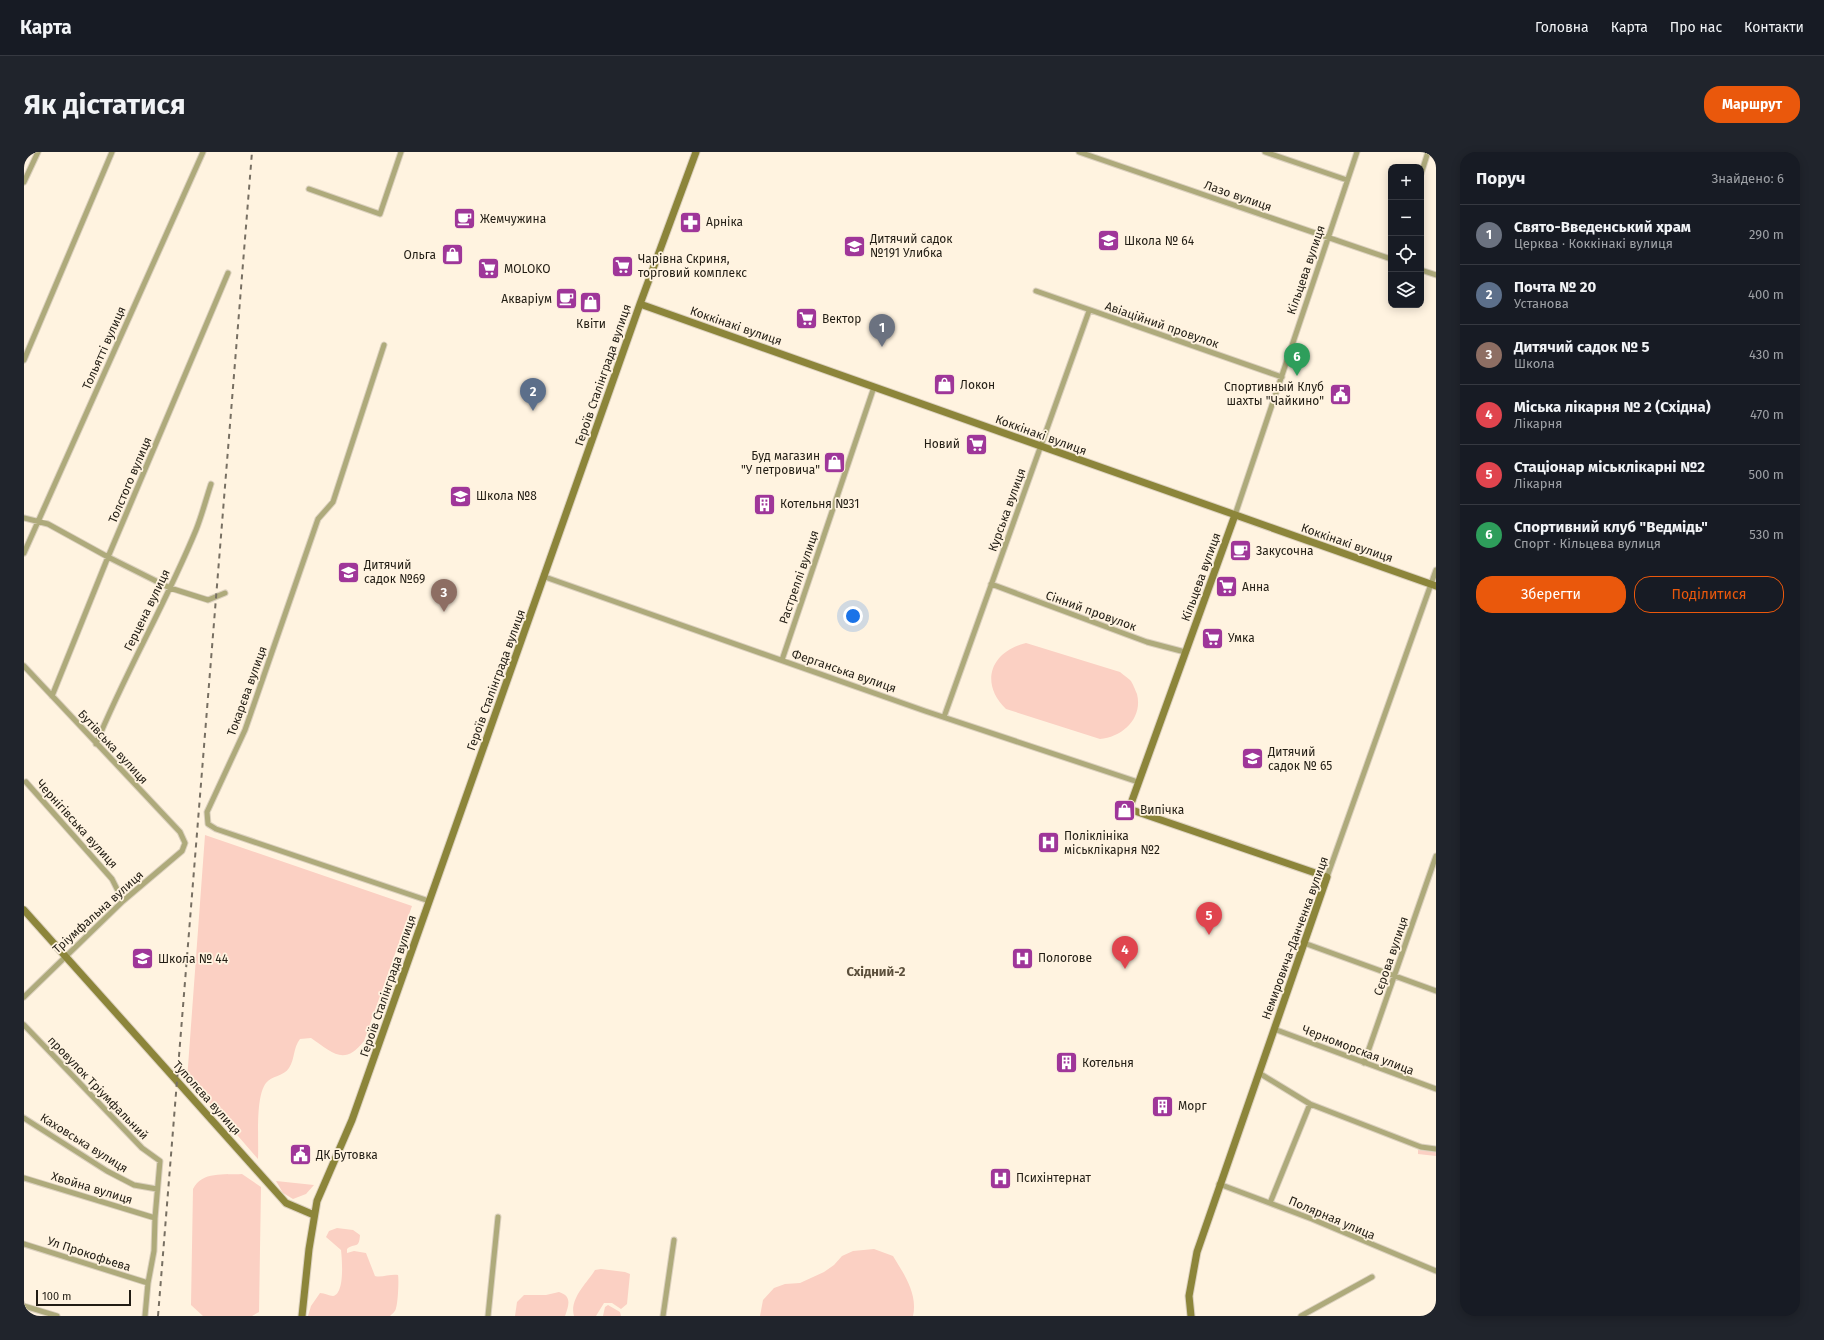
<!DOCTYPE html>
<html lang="uk">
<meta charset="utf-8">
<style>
body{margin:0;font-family:"Fira Sans",sans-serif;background:#20242c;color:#f1f3f6}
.controls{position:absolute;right:12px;top:12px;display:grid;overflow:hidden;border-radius:8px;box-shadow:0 2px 10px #0003}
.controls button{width:36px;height:36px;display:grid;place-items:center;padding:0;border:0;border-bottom:1px solid #363941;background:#171b24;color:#f1f3f6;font:20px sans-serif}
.scale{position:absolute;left:12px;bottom:10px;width:95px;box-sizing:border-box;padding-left:4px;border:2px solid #221d14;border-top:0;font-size:11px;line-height:14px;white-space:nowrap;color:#221d14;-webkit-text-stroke:3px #fff3e0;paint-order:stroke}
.you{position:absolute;left:829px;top:464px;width:14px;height:14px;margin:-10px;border:3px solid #fff;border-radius:50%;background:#1a73e8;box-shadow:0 0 0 6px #1a73e833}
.badge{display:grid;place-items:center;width:26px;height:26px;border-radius:50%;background:#ea580c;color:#fff;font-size:13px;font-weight:700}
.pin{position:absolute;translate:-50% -33px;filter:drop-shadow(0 1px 2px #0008)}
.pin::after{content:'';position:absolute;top:21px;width:14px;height:12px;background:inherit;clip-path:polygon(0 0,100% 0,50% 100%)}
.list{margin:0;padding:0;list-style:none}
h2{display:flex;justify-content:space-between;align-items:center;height:52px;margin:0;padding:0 16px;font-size:17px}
h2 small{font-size:13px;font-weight:400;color:#9ea1a6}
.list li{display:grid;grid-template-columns:26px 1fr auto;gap:12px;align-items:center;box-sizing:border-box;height:60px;padding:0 16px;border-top:1px solid #363941}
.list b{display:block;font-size:15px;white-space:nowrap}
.list p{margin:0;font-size:13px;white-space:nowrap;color:#9ea1a6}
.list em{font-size:13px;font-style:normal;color:#9ea1a6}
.actions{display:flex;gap:8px;padding:12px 16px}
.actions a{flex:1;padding:9px 0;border:1px solid #ea580c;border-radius:16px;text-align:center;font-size:14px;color:#ea580c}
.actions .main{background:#ea580c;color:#fff}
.icon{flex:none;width:22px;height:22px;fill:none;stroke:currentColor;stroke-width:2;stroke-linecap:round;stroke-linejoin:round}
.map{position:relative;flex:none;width:1412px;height:1164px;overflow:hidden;border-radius:16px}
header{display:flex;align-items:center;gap:24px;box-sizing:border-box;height:56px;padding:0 20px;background:#171b24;border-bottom:1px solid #363941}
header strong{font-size:19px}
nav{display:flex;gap:22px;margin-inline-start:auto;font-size:14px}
.intro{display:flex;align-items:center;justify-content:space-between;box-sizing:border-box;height:96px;padding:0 24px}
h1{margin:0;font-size:28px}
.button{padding:10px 18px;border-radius:16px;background:#ea580c;color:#fff;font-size:14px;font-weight:700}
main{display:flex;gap:24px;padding:0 24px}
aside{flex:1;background:#171b24;border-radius:16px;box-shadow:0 2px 10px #0003}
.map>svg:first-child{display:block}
.green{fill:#fbd0c3}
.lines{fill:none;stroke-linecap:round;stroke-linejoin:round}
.street-casing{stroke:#dcd1bf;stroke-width:7}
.secondary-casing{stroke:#dcd1bf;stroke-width:9}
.street{stroke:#aeaa7b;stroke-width:5}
.secondary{stroke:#8c853a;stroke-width:7}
.rail{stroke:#776f62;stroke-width:2;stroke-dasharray:5 5;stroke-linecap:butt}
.labels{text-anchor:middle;stroke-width:3.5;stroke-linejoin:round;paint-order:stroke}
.street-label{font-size:12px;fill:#221d14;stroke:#fff3e0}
.poi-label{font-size:12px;fill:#221d14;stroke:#fff3e0;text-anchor:start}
.neighbourhood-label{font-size:13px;font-weight:bold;fill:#5b4f3b;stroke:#fff3e0}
</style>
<header>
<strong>Карта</strong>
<nav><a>Головна</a><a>Карта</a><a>Про нас</a><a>Контакти</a></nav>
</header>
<div class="intro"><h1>Як дістатися</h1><a class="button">Маршрут</a></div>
<main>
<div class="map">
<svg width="1412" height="1164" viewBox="0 0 1412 1164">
<rect width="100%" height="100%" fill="#fff3e0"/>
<path class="green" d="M1002,491l94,29c3,3 7,5 10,8 3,3 5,10 7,14 6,24 -14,43 -37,45l-94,-30c-27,-26 -15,-58 20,-66z
M181,683l207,71 -48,135c-20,26 -32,11 -53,-3l-11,1c-7,9 -5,20 -11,29 -5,8 -18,8 -23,15 -11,14 -7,58 -8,76l-66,-76 -5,-3z
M1394,998l18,2v4l-18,-2z
M218,1022l19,13 -2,125 -7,4h-49l-12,-11 2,-116c9,-18 31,-14 49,-15z
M252,1029l38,4 -8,9 -13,5 -10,-6z
M313,1076l16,2 7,5c-1,15 -5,7 -13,14v4l7,-2 12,2 9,23c6,2 15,-2 23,-1 1,4 0,28 -2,33 0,3 -4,6 -6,8h-82l3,-10 9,-13c5,0 9,3 13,3 12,-2 9,-37 8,-46l-15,-13 3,-6z
M850,1097l19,7c11,18 25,38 20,60h-153l3,-16 11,-12 11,-4 15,-1 24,-11 10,-7 8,-9 11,-5z
M577,1117l24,3 5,2 -3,30 -6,5 -9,-6h-8l-8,13h-22c-5,-17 13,-33 21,-46z
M535,1140c13,4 10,13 6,24h-50l2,-14 7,-7h22z
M584,1153l12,7 1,4h-18l2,-9z"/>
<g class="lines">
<defs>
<path id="street" d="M1055,0l312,107
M1241,0l82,28
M1397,22l7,-22
M0,30l14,-30
M285,37l71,25 21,-62
M1397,118l15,5
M1012,139l246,86
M360,193l-51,157 -15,17 -73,211 -38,82 1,12 8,5 213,72
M0,208l88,-208
M1211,363l122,-363
M0,366l24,6 60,33 62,31 38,12 17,-7
M0,401l179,-401
M521,425l380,134 213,71
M967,432l156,58 38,10
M758,508l92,-273
M0,514l156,166 5,11 -3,8 -59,50 -99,96
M28,544l56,-139 120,-284
M920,565l145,-406
M72,592c30,-73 70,-141 100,-214 6,-15 10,-31 15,-46
M2,630l86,97 11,22
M1303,725l109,-307
M1280,791l132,48
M0,873l118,123 18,13 -5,57 -1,33 -6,32 -3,33
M1250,877l162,60
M1340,911l72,-207
M1235,921l51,31 111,43 15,2
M0,966l83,53 27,14 23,4
M0,1026l131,40
M1195,1032l93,35 124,52
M1246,1051l40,-99
M0,1092l124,39
M0,1154l33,10
M464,1164l10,-99
M639,1164l11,-76
M1277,1164l71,-39"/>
<path id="secondary" d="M616,152l796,282
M0,758l262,293 28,12
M278,1164l7,-67 8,-48 35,-81 288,-816 56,-152
M1167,1164l-2,-20 8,-44 130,-375 -198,-68 106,-294"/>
</defs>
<use href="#street" class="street-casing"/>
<use href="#secondary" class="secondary-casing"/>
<use href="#street" class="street"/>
<use href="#secondary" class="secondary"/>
<path class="rail" d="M134,1164l94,-1164"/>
</g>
<defs>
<symbol id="cafe-square" viewBox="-11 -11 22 22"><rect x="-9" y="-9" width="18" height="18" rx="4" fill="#9f3699" stroke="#fff3e0"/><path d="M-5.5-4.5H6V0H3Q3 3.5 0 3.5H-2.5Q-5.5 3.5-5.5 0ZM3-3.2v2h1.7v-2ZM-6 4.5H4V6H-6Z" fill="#fff"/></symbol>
<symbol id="pharmacy-square" viewBox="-11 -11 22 22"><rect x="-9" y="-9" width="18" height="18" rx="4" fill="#9f3699" stroke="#fff3e0"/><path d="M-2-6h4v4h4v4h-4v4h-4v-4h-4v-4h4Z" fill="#fff"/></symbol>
<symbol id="school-square" viewBox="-11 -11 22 22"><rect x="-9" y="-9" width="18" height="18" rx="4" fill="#9f3699" stroke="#fff3e0"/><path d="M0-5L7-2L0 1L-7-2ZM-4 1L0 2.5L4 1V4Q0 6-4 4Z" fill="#fff"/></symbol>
<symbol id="shop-square" viewBox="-11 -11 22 22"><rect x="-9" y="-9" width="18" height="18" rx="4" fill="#9f3699" stroke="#fff3e0"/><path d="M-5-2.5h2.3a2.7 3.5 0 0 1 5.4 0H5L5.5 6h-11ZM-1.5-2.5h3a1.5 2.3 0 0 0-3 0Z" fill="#fff"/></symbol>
<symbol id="supermarket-square" viewBox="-11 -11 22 22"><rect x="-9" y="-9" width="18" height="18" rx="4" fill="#9f3699" stroke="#fff3e0"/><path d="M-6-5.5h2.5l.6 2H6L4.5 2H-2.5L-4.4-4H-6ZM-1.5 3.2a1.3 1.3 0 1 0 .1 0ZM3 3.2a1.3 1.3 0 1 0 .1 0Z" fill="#fff"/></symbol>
<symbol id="civic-square" viewBox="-11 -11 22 22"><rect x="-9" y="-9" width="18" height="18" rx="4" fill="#9f3699" stroke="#fff3e0"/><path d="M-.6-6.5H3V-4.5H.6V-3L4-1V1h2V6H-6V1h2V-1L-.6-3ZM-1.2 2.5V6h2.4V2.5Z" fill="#fff"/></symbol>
<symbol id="building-square" viewBox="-11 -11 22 22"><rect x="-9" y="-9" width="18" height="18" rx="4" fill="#9f3699" stroke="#fff3e0"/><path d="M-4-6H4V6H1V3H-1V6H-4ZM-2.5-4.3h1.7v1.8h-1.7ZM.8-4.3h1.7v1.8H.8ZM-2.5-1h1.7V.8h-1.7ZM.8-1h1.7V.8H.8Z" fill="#fff"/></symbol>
<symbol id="hospital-square" viewBox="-11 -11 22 22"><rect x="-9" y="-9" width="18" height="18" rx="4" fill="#9f3699" stroke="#fff3e0"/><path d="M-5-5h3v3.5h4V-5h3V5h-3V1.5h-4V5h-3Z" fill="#fff"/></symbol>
</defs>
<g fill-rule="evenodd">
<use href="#cafe-square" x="428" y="54" width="25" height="25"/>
<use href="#pharmacy-square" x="654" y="58" width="25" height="25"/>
<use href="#school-square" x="1072" y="76" width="25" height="25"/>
<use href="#school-square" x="818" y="82" width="25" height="25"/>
<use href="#shop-square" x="416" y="90" width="25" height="25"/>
<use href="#supermarket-square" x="586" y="102" width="25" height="25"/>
<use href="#supermarket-square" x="452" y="104" width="25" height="25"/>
<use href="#cafe-square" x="530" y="134" width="25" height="25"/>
<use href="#shop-square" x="554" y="138" width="25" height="25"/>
<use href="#supermarket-square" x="770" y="154" width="25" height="25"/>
<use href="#shop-square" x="908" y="220" width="25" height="25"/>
<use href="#civic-square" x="1304" y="230" width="25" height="25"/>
<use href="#supermarket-square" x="940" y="280" width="25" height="25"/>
<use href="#shop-square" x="798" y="298" width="25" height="25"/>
<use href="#school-square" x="424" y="332" width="25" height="25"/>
<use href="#building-square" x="728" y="340" width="25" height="25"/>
<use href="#cafe-square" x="1204" y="386" width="25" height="25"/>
<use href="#school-square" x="312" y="408" width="25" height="25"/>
<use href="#supermarket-square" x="1190" y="422" width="25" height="25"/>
<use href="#supermarket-square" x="1176" y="474" width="25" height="25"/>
<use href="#school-square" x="1216" y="594" width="25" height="25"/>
<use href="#shop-square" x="1088" y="646" width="25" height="25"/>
<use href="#hospital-square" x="1012" y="678" width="25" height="25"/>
<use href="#hospital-square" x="986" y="794" width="25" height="25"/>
<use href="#school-square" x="106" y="794" width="25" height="25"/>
<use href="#building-square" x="1030" y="898" width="25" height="25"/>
<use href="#building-square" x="1126" y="942" width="25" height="25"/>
<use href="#civic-square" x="264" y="990" width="25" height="25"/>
<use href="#hospital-square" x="964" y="1014" width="25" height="25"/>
</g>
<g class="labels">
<g class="street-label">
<text transform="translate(1214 44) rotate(19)" y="4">Лазо вулиця</text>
<text transform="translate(1282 118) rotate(-71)" y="4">Кільцева вулиця</text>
<text transform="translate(1138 173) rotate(19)" y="4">Авіаційний провулок</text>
<text transform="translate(712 174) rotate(19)" y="4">Коккінакі вулиця</text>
<text transform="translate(80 196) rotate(-66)" y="4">Тольятті вулиця</text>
<text transform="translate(579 223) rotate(-71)" y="4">Героїв Сталінграда вулиця</text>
<text transform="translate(1017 283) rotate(20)" y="4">Коккінакі вулиця</text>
<text transform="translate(106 328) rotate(-67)" y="4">Толстого вулиця</text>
<text transform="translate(983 358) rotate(-70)" y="4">Курська вулиця</text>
<text transform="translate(1323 391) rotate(19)" y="4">Коккінакі вулиця</text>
<text transform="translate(775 425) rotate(-71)" y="4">Растреллі вулиця</text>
<text transform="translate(1177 425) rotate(-70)" y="4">Кільцева вулиця</text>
<text transform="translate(123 458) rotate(-64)" y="4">Герцена вулиця</text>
<text transform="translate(1067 459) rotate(20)" y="4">Сінний провулок</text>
<text transform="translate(820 519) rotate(19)" y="4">Ферганська вулиця</text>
<text transform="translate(472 528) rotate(-70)" y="4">Героїв Сталінграда вулиця</text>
<text transform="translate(223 539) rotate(-70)" y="4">Токарєва вулиця</text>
<text transform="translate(89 595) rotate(47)" y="4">Бутівська вулиця</text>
<text transform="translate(53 672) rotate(48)" y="4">Чернігівська вулиця</text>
<text transform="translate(74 760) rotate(-42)" y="4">Тріумфальна вулиця</text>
<text transform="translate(1271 786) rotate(-70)" y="4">Немировича-Данченка вулиця</text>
<text transform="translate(1367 804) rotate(-71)" y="4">Сєрова вулиця</text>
<text transform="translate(364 834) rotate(-71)" y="4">Героїв Сталінграда вулиця</text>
<text transform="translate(1334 898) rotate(21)" y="4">Черноморская улица</text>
<text transform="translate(74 936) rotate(46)" y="4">провулок Тріумфальний</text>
<text transform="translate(183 946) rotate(48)" y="4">Туполєва вулиця</text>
<text transform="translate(60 991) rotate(32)" y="4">Каховська вулиця</text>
<text transform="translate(68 1036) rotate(17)" y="4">Хвойна вулиця</text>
<text transform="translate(1308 1066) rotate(23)" y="4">Полярная улица</text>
<text transform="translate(65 1102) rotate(18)" y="4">Ул Прокофьева</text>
</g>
<g class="poi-label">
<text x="456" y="71">Жемчужина</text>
<text x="682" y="74">Арніка</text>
<text x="846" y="91">Дитячий садок<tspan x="846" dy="14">№191 Улибка</tspan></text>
<text x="1100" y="93">Школа № 64</text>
<text x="412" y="107" text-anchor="end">Ольга</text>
<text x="614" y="111">Чарівна Скриня,<tspan x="614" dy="14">торговий комплекс</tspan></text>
<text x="480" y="121">MOLOKO</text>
<text x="528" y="151" text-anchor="end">Акваріум</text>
<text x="798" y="171">Вектор</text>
<text x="567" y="176" text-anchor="middle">Квіти</text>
<text x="936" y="237">Локон</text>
<text x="1300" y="239" text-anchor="end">Спортивный Клуб<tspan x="1300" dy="14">шахты "Чайкино"</tspan></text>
<text x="936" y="296" text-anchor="end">Новий</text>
<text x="796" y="308" text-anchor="end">Буд магазин<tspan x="796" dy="14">"У петровича"</tspan></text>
<text x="452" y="348">Школа №8</text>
<text x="756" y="356">Котельня №31</text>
<text x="1232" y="403">Закусочна</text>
<text x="340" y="417">Дитячий<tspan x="340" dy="14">садок №69</tspan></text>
<text x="1218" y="439">Анна</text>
<text x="1204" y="490">Умка</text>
<text x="1244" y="604">Дитячий<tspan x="1244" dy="14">садок № 65</tspan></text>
<text x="1116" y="662">Випічка</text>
<text x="1040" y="688">Поліклініка<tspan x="1040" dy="14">міськлікарня №2</tspan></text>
<text x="1014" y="810">Пологове</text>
<text x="134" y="811">Школа № 44</text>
<text x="1058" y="915">Котельня</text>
<text x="1154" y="958">Морг</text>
<text x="292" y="1007">ДК Бутовка</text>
<text x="992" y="1030">Психінтернат</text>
</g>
<g class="neighbourhood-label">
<text x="852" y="824">Східний-2</text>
</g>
</g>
</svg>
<div class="controls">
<button>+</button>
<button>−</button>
<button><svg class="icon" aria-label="locate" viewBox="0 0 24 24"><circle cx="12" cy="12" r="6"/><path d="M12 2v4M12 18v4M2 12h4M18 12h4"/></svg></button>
<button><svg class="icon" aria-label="layers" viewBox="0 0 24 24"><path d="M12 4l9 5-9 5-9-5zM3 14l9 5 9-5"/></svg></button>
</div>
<div class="scale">100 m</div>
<div class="you"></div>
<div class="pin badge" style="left:858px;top:195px;background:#6b7280">1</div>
<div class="pin badge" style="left:509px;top:259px;background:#5c6f8a">2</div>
<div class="pin badge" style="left:420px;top:460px;background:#8d6e63">3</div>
<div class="pin badge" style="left:1101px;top:817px;background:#e0444e">4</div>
<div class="pin badge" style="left:1185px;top:783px;background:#e0444e">5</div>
<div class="pin badge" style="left:1273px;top:224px;background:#2e9e5b">6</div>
</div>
<aside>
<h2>Поруч<small>Знайдено: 6</small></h2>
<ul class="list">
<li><span class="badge" style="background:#6b7280">1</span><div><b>Свято-Введенський храм</b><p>Церква · Коккінакі вулиця</p></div><em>290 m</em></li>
<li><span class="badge" style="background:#5c6f8a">2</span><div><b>Почта № 20</b><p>Установа</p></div><em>400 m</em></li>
<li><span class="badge" style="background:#8d6e63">3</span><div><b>Дитячий садок № 5</b><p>Школа</p></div><em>430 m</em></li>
<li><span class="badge" style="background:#e0444e">4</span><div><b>Міська лікарня № 2 (Східна)</b><p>Лікарня</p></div><em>470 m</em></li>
<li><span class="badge" style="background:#e0444e">5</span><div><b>Стаціонар міськлікарні №2</b><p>Лікарня</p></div><em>500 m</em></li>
<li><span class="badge" style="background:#2e9e5b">6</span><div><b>Спортивний клуб &quot;Ведмідь&quot;</b><p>Спорт · Кільцева вулиця</p></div><em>530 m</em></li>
</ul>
<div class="actions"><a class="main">Зберегти</a><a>Поділитися</a></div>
</aside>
</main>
